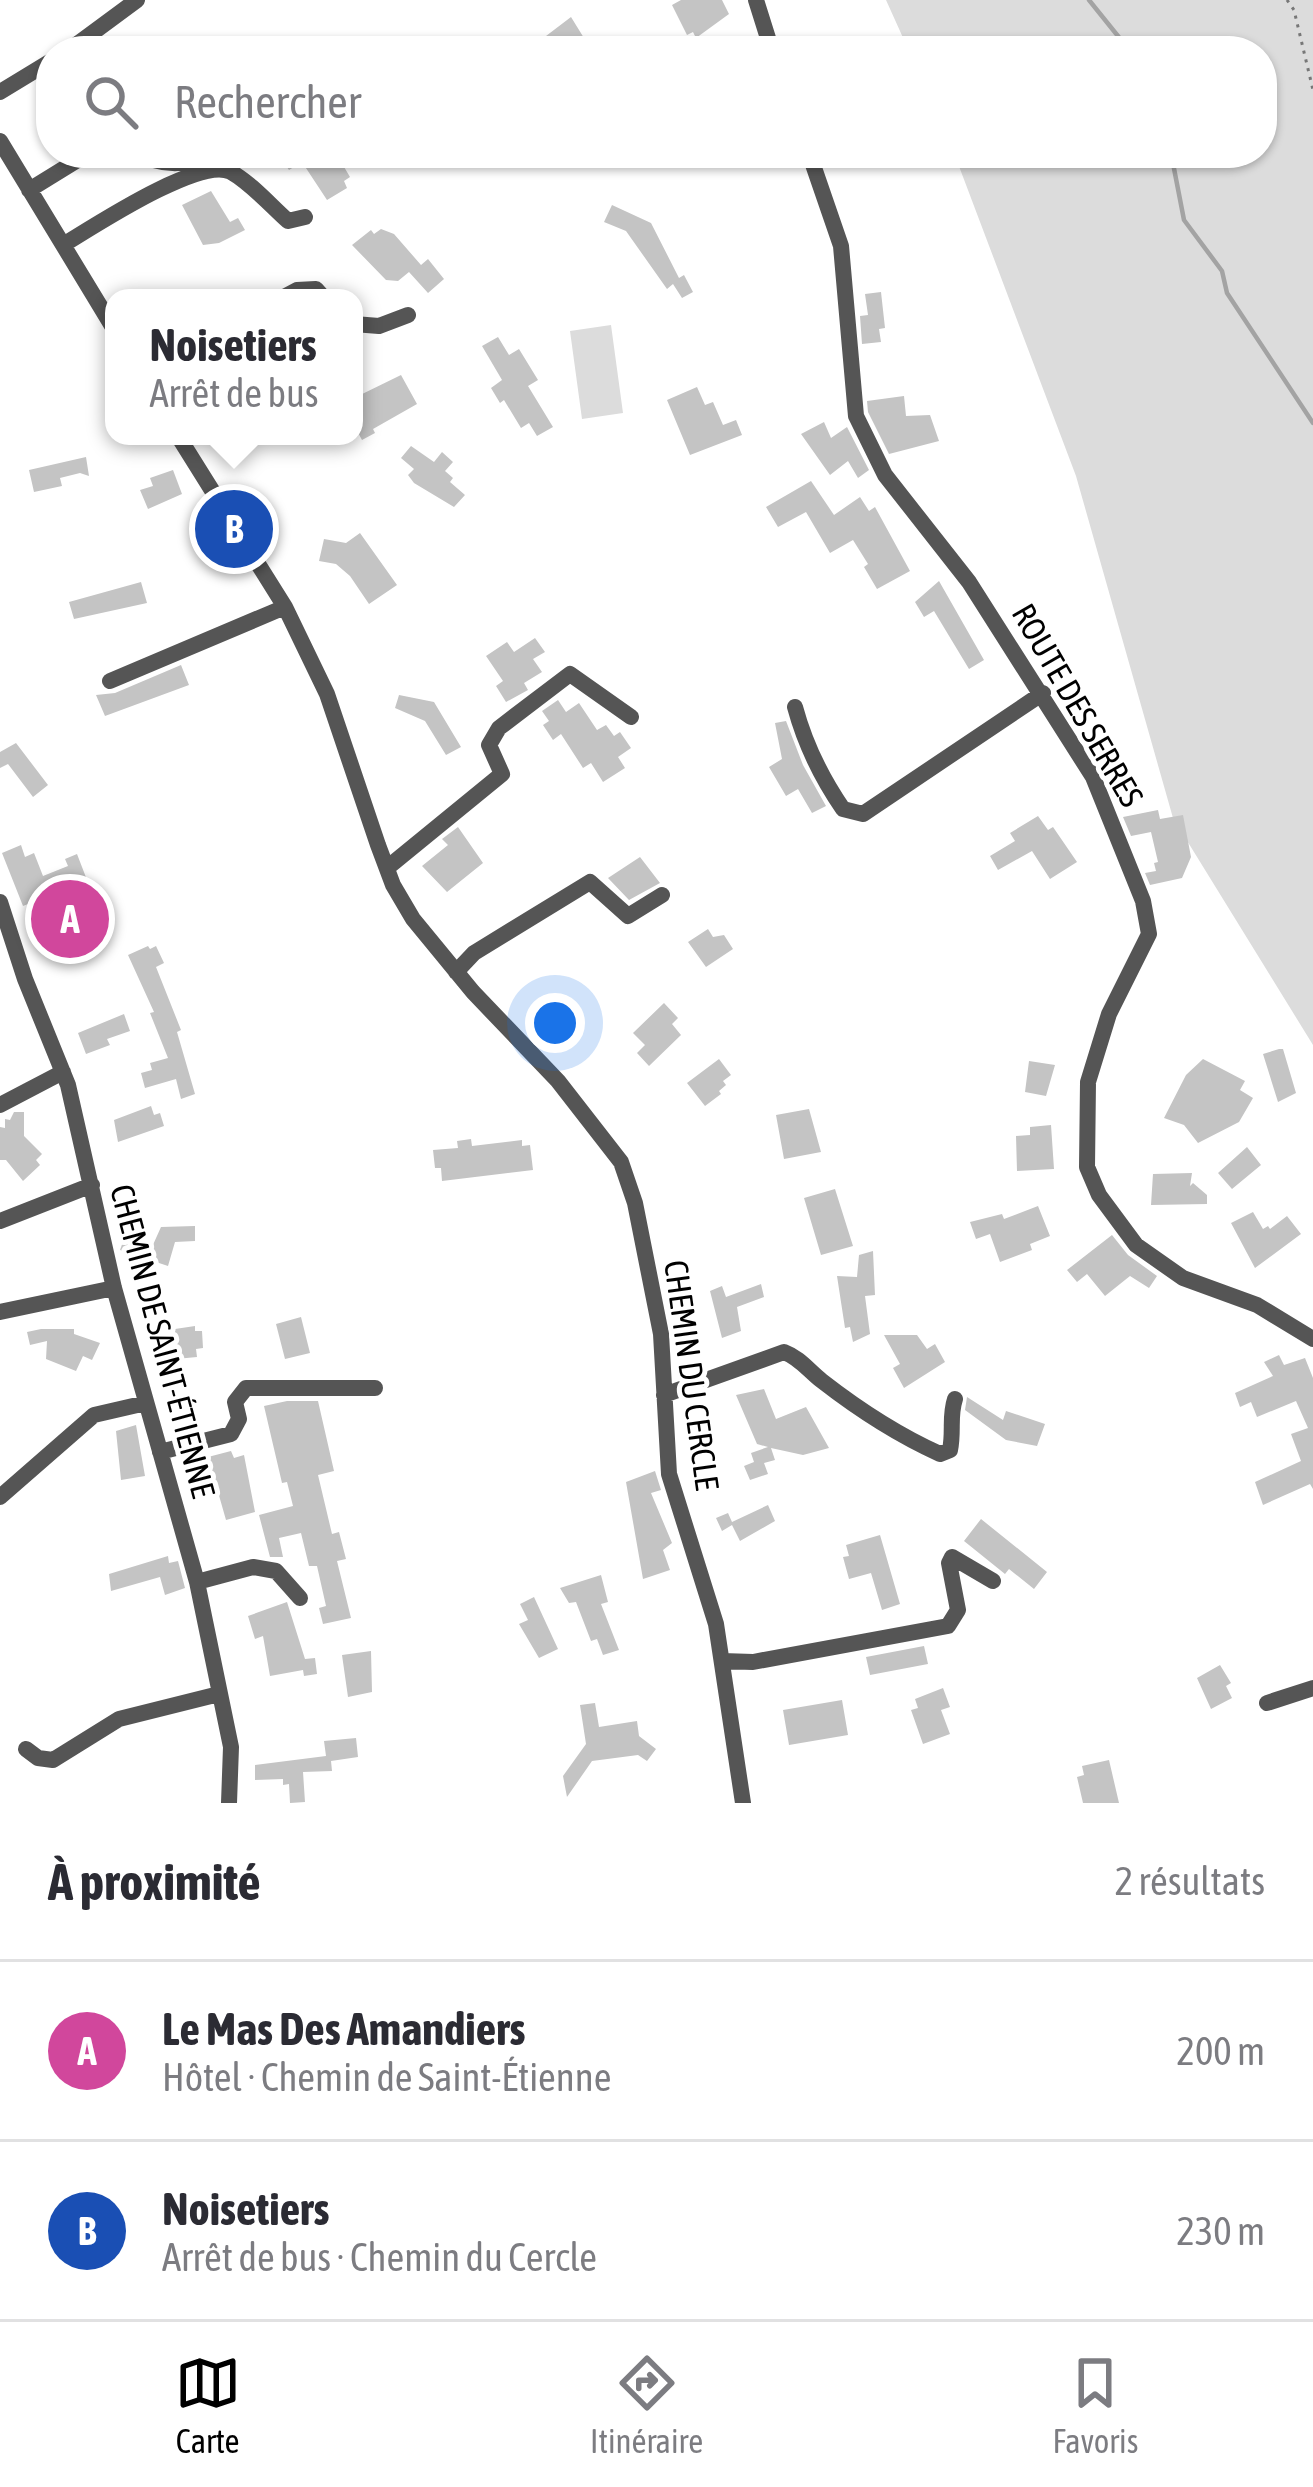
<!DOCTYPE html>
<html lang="fr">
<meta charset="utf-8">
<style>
body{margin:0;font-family:"Asap Condensed",sans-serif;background:#f7f7f7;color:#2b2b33}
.you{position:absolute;left:555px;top:1023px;width:42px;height:42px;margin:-30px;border:9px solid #fff;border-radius:50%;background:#1a73e8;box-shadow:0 0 0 18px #1a73e833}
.badge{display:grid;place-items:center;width:78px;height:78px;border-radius:50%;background:#000;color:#fff;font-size:39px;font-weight:700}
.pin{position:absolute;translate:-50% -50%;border:6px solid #fff;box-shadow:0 3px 12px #0006}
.popup{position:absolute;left:105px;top:289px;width:258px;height:156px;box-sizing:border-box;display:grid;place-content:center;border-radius:24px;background:#fff;filter:drop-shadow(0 3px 9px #0005);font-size:39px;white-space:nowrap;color:#7c7c81}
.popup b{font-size:45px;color:#2b2b33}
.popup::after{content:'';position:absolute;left:50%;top:100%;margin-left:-24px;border:24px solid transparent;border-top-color:#fff}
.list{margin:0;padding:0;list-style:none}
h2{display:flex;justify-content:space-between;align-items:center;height:156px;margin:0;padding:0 48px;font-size:51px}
h2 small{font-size:39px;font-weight:400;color:#7c7c81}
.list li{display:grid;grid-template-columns:78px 1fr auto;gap:36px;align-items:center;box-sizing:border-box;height:180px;padding:0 48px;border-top:3px solid #e1e1e2}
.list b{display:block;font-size:45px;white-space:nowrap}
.list p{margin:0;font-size:39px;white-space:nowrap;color:#7c7c81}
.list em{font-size:39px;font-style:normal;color:#7c7c81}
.icon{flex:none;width:66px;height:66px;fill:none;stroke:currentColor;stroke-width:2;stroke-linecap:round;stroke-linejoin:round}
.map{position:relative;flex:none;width:1313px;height:1803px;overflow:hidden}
.search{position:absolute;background:#fff;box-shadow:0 3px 9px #0004;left:36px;right:36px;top:36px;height:132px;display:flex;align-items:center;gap:30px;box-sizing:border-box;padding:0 42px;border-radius:48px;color:#7c7c81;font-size:45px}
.sheet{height:516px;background:#fff}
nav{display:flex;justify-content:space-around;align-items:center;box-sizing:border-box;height:168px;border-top:3px solid #e1e1e2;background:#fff;font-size:33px;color:#7c7c81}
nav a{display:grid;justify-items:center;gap:6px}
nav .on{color:#000}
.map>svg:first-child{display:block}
.green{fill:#dcdcdc}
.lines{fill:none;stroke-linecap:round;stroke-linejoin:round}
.stream{stroke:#a3a3a3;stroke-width:4.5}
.building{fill:#c4c4c4}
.path{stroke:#777;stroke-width:3;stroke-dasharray:3 6;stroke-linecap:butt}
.minor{stroke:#555;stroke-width:16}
.labels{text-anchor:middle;stroke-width:10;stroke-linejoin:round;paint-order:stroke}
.street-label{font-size:33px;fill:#000;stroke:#fff}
</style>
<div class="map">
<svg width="1313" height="1803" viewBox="0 0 1313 1803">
<rect width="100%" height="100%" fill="#fff"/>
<path class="green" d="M886,0h427v1045l-140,-227 -97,-342 -122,-323h308v-102h-353z
M611,325l12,88 -41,6 -12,-88z"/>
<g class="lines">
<path class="stream" d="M1089,0l41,51
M1171,153l13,67 38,51 5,22 86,130"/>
</g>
<path class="building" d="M681,0h41l7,14 -33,24 -3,-6 -6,3 -15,-30z
M571,17l21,34h-72l26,-15z
M289,153l48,2 13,22 -6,4 3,7 -20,12 -25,-38 -13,8 -8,-12z
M211,191l19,31 8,-4 7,12 -26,13 -16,2 -21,-40z
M612,205l39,18 28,55 5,-3 9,17 -11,6 -9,-14 -6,5 -41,-58 -22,-9z
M381,229l13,5 27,31 7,-6 16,20 -16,14 -19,-21 -11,9 -12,-1 -34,-35 19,-15 3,4z
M881,292l4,36 -6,1 2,13 -19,2 -2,-28 8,-1 -3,-21z
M498,337l11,18 10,-6 19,31 -10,6 25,41 -16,9 -8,-13 -8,5 -17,-28 -4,3 -9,-15 11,-8 -20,-34z
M401,375l16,29 -44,25 2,4 -13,7 -8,-15v-27z
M697,387l8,18 8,-3 10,23 13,-5 6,15 -52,20 -23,-55z
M904,396l2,20 24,-1 9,26 -50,13 -21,-42 -1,-11z
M824,422l7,16 16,-11 22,43 -11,8 -10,-17 -18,14 -29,-41z
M411,446l23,16 8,-10 11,10 -8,9 8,7 -3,4 15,13 -11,12 -40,-24 -6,-8 6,-6 -13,-11z
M86,457l3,19 -9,-3 -20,5 2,8 -28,6 -5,-22z
M173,470l9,24 -34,15 -8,-19 13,-4 -3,-8z
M811,481l23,34 26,-18 9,14 6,-4 35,64 -33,18 -13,-22 4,-3 -15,-24 -23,13 -24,-41 -28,15 -12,-20z
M360,533l37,52 -28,19 -19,-28 -14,-12 -17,-3 5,-22 22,4z
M939,581l45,79 -15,9 -35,-58 -10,6 -9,-15z
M141,582l6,21 -73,16 -5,-17z
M535,638l10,14 -12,7 9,13 -18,11 4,7 -22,12 -10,-16 7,-5 -17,-25 21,-14 7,10z
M181,665l8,20 -84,31 -9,-21 19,-2z
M399,695l35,7 27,45 -15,8 -21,-34 -30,-13z
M558,700l8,12 13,-9 18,27 9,-5 8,11 6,-4 11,16 -13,9 7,11 -22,14 -12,-19 -8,5 -22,-34 -8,6 -10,-15 6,-4 -7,-10z
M786,721l17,44 23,41 -14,7 -14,-24 -12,7 -17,-29 13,-8 -7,-36z
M16,743l32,42 -15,12 -25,-33 -8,4v-16z
M1158,810l2,9 23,-4 8,42 -9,21 -32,7 -5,-12 11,-2 -2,-8 4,-1 -7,-30 -20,4 -8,-19z
M1038,816l10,14 5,-3 24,35 -27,17 -18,-28 -34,19 -8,-14 25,-15 -5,-8z
M458,827l25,36 -36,29 -25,-26 26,-21 -6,-6z
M21,845l4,12 9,-4 9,23 25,-10 -3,-7 12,-5 10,26 -12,4 13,37 -21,8 -14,-35 -30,12 -21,-53z
M640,857l20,26 -31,17 -21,-22z
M708,929l5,8 11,-2 9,14 -27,18 -18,-25z
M148,946l2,3 6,-3 8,17 -8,4 25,63 -4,2 18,62 -14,5 -5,-20 -31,9 -4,-15 11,-3 -2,-7 18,-5 -18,-45 4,-1 -26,-57z
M664,1003l14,15 -6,6 9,11 -32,31 -12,-13 8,-8 -12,-12z
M124,1014l6,17 -23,8 3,6 -24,9 -8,-21z
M1279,1049h4l13,44 -18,9 -15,-48z
M719,1059l12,16 -8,6 3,4 -7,6 2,3 -16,12 -18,-23z
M1203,1059l42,22 -5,9 13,8 -14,24 -41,21 -14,-18 -20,-7 22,-43z
M1029,1061l26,4 -9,31 -21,-4z
M151,1106l3,9 6,-2 4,13 -46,16 -4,-22z
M809,1109l12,43 -37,7 -8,-44z
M14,1112h10v24l18,18 -6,6 4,5 -17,16 -17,-21h-6v-33l5,1v-9l5,1z
M1051,1125l3,44 -37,2 -1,-35 14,-1v-8z
M471,1139l1,7 50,-6v6l8,-1 3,25 -91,11 -1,-13h-6l-2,-18 25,-2 -1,-7z
M1247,1147l14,18 -29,24 -14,-16z
M1192,1173l-2,13 3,-3 14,12v9l-56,1 2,-31z
M835,1189l18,57 -32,9 -17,-57z
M1038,1206l12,30 -20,8 2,6 -32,12 -10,-28 -14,5 -6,-17 32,-8 2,5z
M1253,1212l10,17 5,-3 2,3 17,-13 14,18 -46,34 -24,-45z
M195,1226v15l-20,1 -7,24 -48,-16 4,-11 28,8 9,-20z
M1112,1235l16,20 29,21 -8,12 -19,-12 -25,20 -18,-22 -10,8 -10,-12z
M873,1251l2,44 -10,1 5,38 -17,8 -3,-15 -5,1 -8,-52 20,1 2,-22z
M761,1284l3,13 -27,10 4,24 -19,7 -12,-47 12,-5 4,11z
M301,1317l9,36 -25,6 -9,-35z
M195,1326v5h7l1,17 -7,1 1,8 -21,2 -1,-30z
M41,1329h33v5l26,9 -8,17 -9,-4 -7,15 -30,-12 1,-18 -17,4 -3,-13z
M884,1335h33l10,14 8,-5 10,18 -41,26 -11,-20 7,-4z
M1279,1355l5,10 21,-7 8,20v111l-3,-5 -47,21 -8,-23 46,-21 -10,-27 17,-6 -12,-27 -39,16 -6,-15 -11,5 -5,-14 38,-17 -9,-14z
M764,1389l12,30 30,-12 23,41 -26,7 -32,-7 4,12 -11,3 4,11 -18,6 -6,-14 10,-4 -3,-9 17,-6 -11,-3 -21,-49z
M967,1397l36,23 3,-9 39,13 -8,22 -31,-6 -41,-30z
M287,1401h31l16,70 -16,4 14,59 7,-2 7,27 -9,2 14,57 -28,6 -4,-16 7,-2 -9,-40h-8l-8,-33 -22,5 4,19h-13l-11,-42 34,-9 -6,-24 -5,1 -18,-77z
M136,1425l9,51 -24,4 -5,-49z
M231,1451l3,7 10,-3 11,57 -29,8 -18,-63z
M655,1471l6,19 -10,3 21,50 -9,7 7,20 -27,9 -17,-97z
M768,1505l7,16 -35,20 -8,-16 -10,6 -6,-13 12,-5 4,9z
M981,1519l66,53 -13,17 -25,-20 -4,5 -41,-33z
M880,1535l20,69 -18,6 -11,-37 -22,6 -6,-22 6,-1 -3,-11z
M168,1556l1,7 9,-2 7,27 -20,7 -5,-18 -49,14 -2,-17z
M601,1575l7,27 -7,2 18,46 -16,5 -6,-16 -6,2 -15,-39 -7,1 -9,-15z
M534,1597l24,52 -19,9 -20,-34 9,-4 -8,-16z
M287,1602l18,57 10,-1 2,16 -13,2 -1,-6 -33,6 -7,-40 -8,3 -7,-23z
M924,1646l4,18 -58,11 -4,-18z
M371,1651l1,41 -24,5 -6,-42z
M1220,1665l11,18 -5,3 6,12 -21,11 -14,-31z
M943,1688l7,19 -9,3 9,24 -27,10 -12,-34 7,-2 -3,-9z
M842,1700l6,35 -59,10 -6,-35z
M595,1703l4,24 38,-6 2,15 17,13 -9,12 -9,-6 -46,6 -25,36 -4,-21 23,-32 -6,-39z
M356,1738l2,19 -27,4 1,10 -29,1 2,30 -15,1 -1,-19 -6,1v-6l-28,1v-15l71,-9 -2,-15z
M1109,1760l10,43h-36l-6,-26 7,-2 -2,-9z"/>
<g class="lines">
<path class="path" d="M1287,0l7,10 19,80"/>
<path class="minor" d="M756,0l16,51
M68,51l69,-51
M0,92l51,-31
M0,141l114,188
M138,153c21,12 49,15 68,0
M809,153l32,93 15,170 29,59 84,107 124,195 50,124 6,33 -40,80 -21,68 -1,85 12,28 37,50 47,33 74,27 56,34
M29,190l60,-37
M63,245c30,-18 137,-89 168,-73 20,11 40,34 57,49l17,-4
M282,298l15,-8 19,-1 8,9
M354,324l25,2 29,-11
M178,436l107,171 42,87 51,151 15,40 20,34 60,73 85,89 63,81 14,41 26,131 8,140 47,150 27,179
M110,681l175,-74
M795,707c10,37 26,70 48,102l20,5 180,-121
M387,868l115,-94 -13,-29 10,-17 71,-54 61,43
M0,902l25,77 43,106 46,203 83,294 34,165 -2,56
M456,972l18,-19 116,-71 38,34 34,-21
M0,1105l63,-33
M0,1221l92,-36
M0,1312l114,-24
M664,1395l120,-43c16,6 25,19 38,29 36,28 76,54 118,73l10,-4c4,-19 -1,-33 5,-51
M160,1452l71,-18 8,-15 -4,-17 11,-14h129
M0,1497l94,-82 52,-12
M197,1582l56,-15 23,4 24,27
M722,1661l31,1 195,-36 10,-16 -9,-47 3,-6 41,24
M1267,1703l46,-15
M26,1749l12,9 15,2 66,-41 100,-25"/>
</g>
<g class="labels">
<g class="street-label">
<text transform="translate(1078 705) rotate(60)" y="12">ROUTE DES SERRES</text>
<text transform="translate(163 1341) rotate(75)" y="12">CHEMIN DE SAINT-ÉTIENNE</text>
<text transform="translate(692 1375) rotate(82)" y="12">CHEMIN DU CERCLE</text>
</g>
</g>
</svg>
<div class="you"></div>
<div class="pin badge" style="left:70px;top:919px;background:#d1479c">A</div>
<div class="pin badge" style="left:234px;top:529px;background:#1a4fb4">B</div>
<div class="popup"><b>Noisetiers</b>Arrêt de bus</div>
<div class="search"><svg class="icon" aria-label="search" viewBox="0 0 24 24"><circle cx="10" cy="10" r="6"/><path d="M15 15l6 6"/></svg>Rechercher</div>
</div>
<section class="sheet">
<h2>À proximité<small>2 résultats</small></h2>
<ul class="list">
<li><span class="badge" style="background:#d1479c">A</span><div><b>Le Mas Des Amandiers</b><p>Hôtel · Chemin de Saint-Étienne</p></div><em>200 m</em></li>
<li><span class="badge" style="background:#1a4fb4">B</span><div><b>Noisetiers</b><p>Arrêt de bus · Chemin du Cercle</p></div><em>230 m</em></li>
</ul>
</section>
<nav>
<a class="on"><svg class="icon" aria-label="map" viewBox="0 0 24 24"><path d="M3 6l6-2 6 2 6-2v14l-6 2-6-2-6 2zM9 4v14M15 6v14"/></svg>Carte</a>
<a><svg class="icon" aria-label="directions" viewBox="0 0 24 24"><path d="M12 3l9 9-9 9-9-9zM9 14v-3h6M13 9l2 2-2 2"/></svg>Itinéraire</a>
<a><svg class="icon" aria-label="saved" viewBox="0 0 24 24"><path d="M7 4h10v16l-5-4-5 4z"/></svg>Favoris</a>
</nav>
